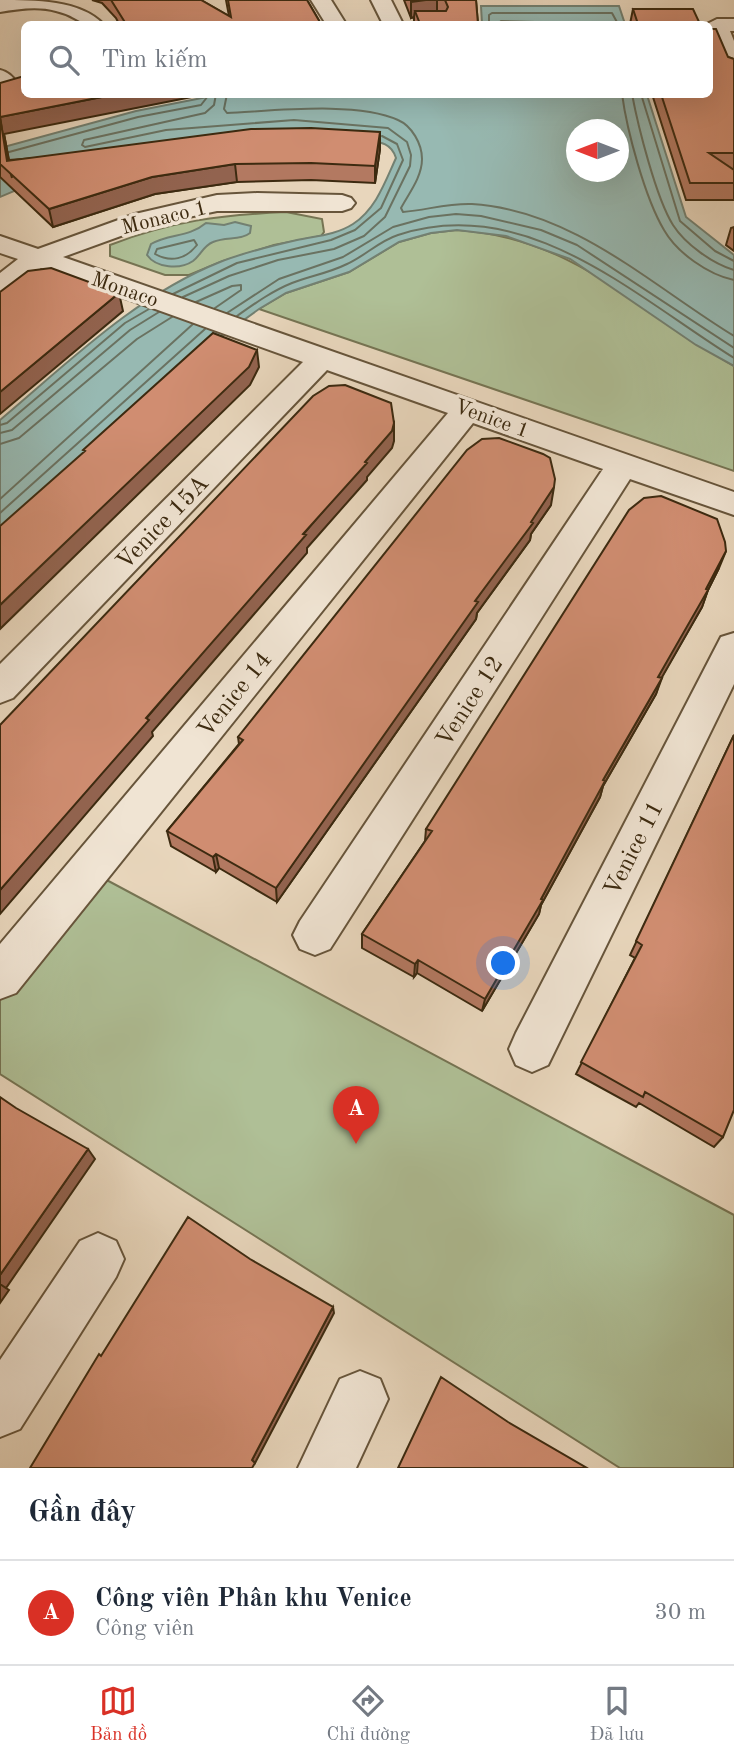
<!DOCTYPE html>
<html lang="vi">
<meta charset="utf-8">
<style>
body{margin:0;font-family:"Old Standard TT",serif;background:#f2f2f3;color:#1f2937}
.compass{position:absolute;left:566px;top:119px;width:63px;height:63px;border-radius:50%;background:#fff;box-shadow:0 7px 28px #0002;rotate:270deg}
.you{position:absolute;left:504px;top:964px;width:24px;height:24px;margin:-18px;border:5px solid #fff;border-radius:50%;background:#1a73e8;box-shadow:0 0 0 10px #1a73e833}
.badge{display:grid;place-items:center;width:46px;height:46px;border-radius:50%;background:#d93025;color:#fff;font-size:23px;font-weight:700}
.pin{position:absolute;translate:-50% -58px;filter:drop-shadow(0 2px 4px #0008)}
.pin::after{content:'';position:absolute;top:37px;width:24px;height:21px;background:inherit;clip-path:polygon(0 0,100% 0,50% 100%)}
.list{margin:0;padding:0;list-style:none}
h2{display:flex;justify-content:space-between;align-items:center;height:91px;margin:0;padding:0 28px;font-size:30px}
h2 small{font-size:23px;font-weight:400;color:#747a83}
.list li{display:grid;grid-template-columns:46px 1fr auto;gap:21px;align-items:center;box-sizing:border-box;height:105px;padding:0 28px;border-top:2px solid #e0e1e3}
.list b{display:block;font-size:26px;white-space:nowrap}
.list p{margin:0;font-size:23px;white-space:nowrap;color:#747a83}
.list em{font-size:23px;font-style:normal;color:#747a83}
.icon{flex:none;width:38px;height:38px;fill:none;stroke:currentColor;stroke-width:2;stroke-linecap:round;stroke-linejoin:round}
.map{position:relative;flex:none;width:734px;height:1468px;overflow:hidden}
.search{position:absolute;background:#fff;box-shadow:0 7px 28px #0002;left:21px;right:21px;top:21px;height:77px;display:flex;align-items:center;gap:18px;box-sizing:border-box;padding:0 24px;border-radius:10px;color:#747a83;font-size:26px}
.sheet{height:196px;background:#fff}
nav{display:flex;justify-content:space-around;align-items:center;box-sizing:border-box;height:98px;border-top:2px solid #e0e1e3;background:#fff;font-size:19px;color:#747a83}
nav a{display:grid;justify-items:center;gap:4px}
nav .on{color:#d93025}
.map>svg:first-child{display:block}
.green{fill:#afbf96;stroke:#767453;stroke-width:2}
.water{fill:#97b9b2;stroke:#738071;stroke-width:2;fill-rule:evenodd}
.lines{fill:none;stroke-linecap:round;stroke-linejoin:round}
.shore{stroke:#6a7261;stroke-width:2}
.minor-casing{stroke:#67553b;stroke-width:4}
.minor{fill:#f0e4d3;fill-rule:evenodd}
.wall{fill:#b37961;stroke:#3c2a10;stroke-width:2}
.shaded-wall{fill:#92634f;stroke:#3c2a10;stroke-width:2}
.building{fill:#d08d71;stroke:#3c2a10;stroke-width:2}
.labels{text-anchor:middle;stroke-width:7;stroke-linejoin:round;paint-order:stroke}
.far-street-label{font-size:21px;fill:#3c2a10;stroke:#f0e4d3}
.street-label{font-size:24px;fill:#3c2a10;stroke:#f0e4d3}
</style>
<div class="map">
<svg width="734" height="1468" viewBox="0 0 734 1468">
<rect width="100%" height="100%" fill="#e8d6bc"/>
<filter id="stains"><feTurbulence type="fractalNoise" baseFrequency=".00286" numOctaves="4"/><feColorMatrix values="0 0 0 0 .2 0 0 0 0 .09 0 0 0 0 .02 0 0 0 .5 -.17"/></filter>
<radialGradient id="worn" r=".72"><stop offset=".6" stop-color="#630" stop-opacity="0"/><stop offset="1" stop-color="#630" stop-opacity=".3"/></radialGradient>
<path class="green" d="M286,212l36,7 2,13 -3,4 -47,9 -51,16 -34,14h-24l-55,-19v-11c62,-24 110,-30 176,-33z
M457,230c117,7 181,81 277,136v105l-475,-162 27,-16 63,-21 50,-30 32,-9z
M101,877l633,338v253h-114l-620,-394v-74z"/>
<path class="water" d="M481,6h138l6,18h-143z
M217,95h430l39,122 48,38v111l-38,-21 -126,-86 -64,-23 -49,-6 -26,3 -32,9 -50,30 -63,21 -27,16 -54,39 -205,186v-114c69,-58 135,-124 220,-158 25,-10 51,-16 77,-22 19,-4 39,-5 56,-16 23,-15 32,-42 43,-66 -5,-16 -17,-16 -32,-18l-331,43 -33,14v-49l136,-37zM576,130h42v42h-42z
M235,222l16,4 -1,7c-10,8 -24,3 -37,9 -10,4 -12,13 -20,19 -13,9 -37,7 -46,-6l4,-11c19,-11 37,-6 55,-21l18,2z"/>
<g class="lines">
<path class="shore" d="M489,24v-9l3,-2h120l6,11
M498,24l3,-3 107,3
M227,94l-3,15 3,4c45,-2 130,-12 171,7 14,6 24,24 24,39 0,18 -13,34 -21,49l2,4c24,-2 45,-9 69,-8 101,6 180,82 262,132
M622,94c5,37 23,104 42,136 13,23 45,45 70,50
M632,94c6,32 24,104 41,131 12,19 40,39 61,45
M641,94l39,127 35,30 19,10
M9,152l129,-35 63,-12 7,-9
M194,240l3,5c-11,14 -26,18 -42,9l2,-5z
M173,294l64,-31 94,-23 24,-10 26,-22 22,-48 -6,-16 -15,-8
M183,297l46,-21 49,-16 56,-11 30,-13 21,-19 25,-51 1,-11 -4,-13 -19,-14 -94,-8 -128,10 -81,17 -3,-2 2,-5 121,-27 9,-8 2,-11
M196,302l36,-16 9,-1v5l-26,18
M227,313l52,-34 64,-22 50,-30 36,-10 27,-3 25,2 60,14 36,15 157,103
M237,316c17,-12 35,-25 55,-33 18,-7 37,-10 55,-19 18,-8 32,-23 51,-29 128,-42 235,60 336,123
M0,425l7,-2 118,-100 24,-14
M0,433l12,-3 118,-100 29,-18
M0,444l19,-6 118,-99 35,-22
M0,499l193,-175
M0,513l205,-184"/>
<defs>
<path id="minor" d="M0,0c35,0 80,0 103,24 -27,2 -24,-8 -47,-13 -18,-5 -38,-2 -56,1z
M311,0h20l15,24h-20z
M371,0h20l12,24h-20z
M717,19h17v12h-4l4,10v33l-8,-2 -3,-5 -13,-35v-8h-3z
M0,70c8,2 12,6 17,13l-3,5h-14z
M257,193l85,2 9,3 4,5 -4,5 -9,3h-125l-66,14 -88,32 671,235v23l-104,-36 -300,470 -15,6 -15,-6 -7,-14 7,-14 303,-452 -130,-46 -457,570 -16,6v-55l448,-531 -121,-43 -314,328 -13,5v-39l303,-302 -262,-94 -31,24 -10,2v-21l18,-14 -18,-6v-17l38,13 97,-35 82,-19z
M734,633v51l-186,381 -16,7 -16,-7 -7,-16 7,-16 205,-396z
M98,1233l18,8 8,18 -8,18 -96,152 -20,8v-77l80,-119z
M360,1371l20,8 8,20 -32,69h-58l42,-89z"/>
</defs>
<use href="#minor" class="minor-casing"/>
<use href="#minor" class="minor"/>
</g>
<path class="wall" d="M92,0h109l28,16 -3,-16h81l14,24h-202l-3,-6 -14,-15z
M404,0h72l2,24h-64v-7l-3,1z
M633,9l67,15h-70z
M728,57l6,2v141h-48l-34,-106h58z
M0,83l4,51 5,26 371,-28v17l-5,34 -64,-3 -74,2 -82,12 -102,33 -53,-50z
M734,227v24l-8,-6 5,-17z
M551,505l-20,29 -1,6 -53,73 -1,6 -199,283 -58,-34 -3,4 -45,-26 -4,-15 72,-87 -1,-7z
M719,568l-11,22 -6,17 -41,71 -5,16 -53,92 -3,11 -59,108 -2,9 -57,97 -65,-38 -3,4 -52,-29v-14l63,-93 1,-12z
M734,735l-11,402 -9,10 -75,-44 -3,4 -60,-33 59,-116 -5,-3z"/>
<path class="shaded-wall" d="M426,0h11v14l-22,-3 -1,6 -3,1v-16z
M117,94h90l-203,40 8,44 -5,-17 -7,-44z
M380,132v17l-5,34v-17z
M235,164l2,18 -82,12 -102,33 -4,-18 103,-32z
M119,293l4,18 -123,103v-22z
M257,350l2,17 -9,18 -250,244v-24z
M394,423v18l-2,7 -25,29v3l-60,68v5l-155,179 1,4 -153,178v-24l365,-428z
M554,487l-3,18 -20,29 -1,6 -53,73 -1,6 -199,283 -1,-14z
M726,551l-7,17 -15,30 4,-8 -6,17 -49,86 5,-16z
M662,678l-6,16 -53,92 -3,11 -59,108 -2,9 -57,97 3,-12 56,-100 62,-119z
M216,854l3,14 -3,4 -3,-15z
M418,960l-1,13 -3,4 1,-13z
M88,1149l7,10 -89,129 -6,-4v-9z
M0,1284l9,6 -9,13z
M333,1307l1,6 -79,150 -3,-3z"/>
<path class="building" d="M111,0h90l30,17 -3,-17h79l14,24h-195z
M443,0h33l2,24h-69h11l-5,-13h31l2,-4 -3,-7z
M633,9h60l7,15h-62z
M710,29h6l12,28 6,2v94h-25l25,17v13h-44l-29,-89h49z
M24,76v18h93l-117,23v-34z
M0,117l7,44 244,-32 60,-1 69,4 -5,34 -64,-3 -76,1 -83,13 -103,32 -49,-45z
M51,268l68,25 -119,99v-100l28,-21z
M213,333l44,17 -8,17 -249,238v-79l85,-75 -2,-1z
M345,385l46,18 3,20 -2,8 -27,31 2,1 -64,71 3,1 -160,183 3,2 -149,170v-165l313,-329 16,-10z
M499,438l44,16 7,4 5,21 -1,8 -23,35 2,1 -58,78 3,1 -202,286 -60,-34 -3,3 -46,-26 76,-91 -5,-3 229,-287 15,-11z
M661,496l56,23 8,23 1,9 -20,38 2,1 -50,87 4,1 -59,102 2,1 -64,118 2,1 -58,99 -67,-39 -3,4 -53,-30 70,-103 -6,-2 203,-319 15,-12z
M734,735v375l-11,27 -78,-45 -2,5 -62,-35 61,-117 -6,-4z
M0,1097l16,11 72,41 -88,126z
M188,1217l62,42 83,48 -81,153 3,3 -3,5h-222l69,-114 2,2z
M441,1377l67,45 79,46h-189z"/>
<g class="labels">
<g class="far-street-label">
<text transform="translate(164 217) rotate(-14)" y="7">Monaco 1</text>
<text transform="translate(125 289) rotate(19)" y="7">Monaco</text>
<text transform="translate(492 418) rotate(20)" y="7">Venice 1</text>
</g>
<g class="street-label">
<text transform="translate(162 522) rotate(-46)" y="8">Venice 15A</text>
<text transform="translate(234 694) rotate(-51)" y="8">Venice 14</text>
<text transform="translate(469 701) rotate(-57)" y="8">Venice 12</text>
<text transform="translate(633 848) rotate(-63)" y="8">Venice 11</text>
</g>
</g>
<rect width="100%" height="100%" filter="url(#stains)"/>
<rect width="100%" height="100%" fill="url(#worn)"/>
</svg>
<svg class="compass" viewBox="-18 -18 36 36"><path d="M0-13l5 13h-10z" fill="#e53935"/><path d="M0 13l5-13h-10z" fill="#747a83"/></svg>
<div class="you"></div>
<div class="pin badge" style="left:356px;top:1144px">A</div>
<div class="search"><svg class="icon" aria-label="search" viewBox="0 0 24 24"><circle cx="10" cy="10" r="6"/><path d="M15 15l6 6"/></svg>Tìm kiếm</div>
</div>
<section class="sheet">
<h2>Gần đây<small></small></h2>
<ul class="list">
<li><span class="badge">A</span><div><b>Công viên Phân khu Venice</b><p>Công viên</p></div><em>30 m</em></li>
</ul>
</section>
<nav>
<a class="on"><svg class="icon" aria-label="map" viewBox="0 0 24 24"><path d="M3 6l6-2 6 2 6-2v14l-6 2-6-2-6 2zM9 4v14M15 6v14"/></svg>Bản đồ</a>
<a><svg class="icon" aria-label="directions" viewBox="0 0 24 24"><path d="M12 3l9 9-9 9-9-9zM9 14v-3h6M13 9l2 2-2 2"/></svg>Chỉ đường</a>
<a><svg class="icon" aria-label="saved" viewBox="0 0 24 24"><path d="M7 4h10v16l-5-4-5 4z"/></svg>Đã lưu</a>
</nav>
